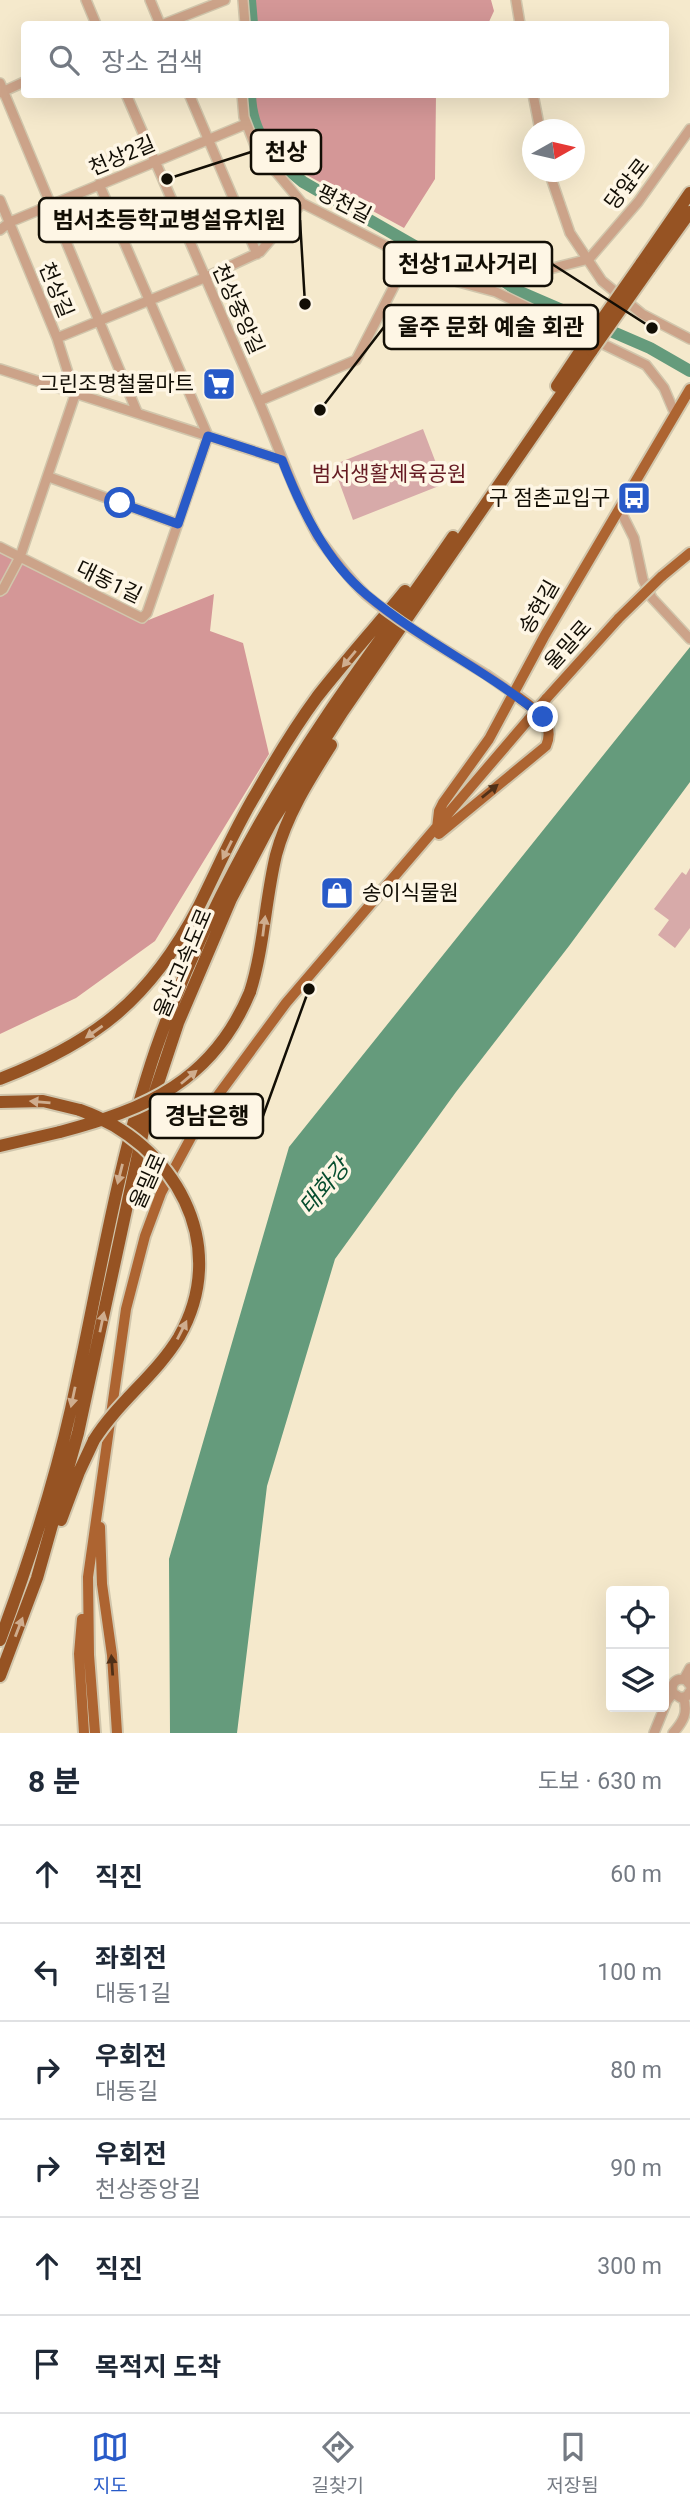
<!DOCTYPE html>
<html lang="ko">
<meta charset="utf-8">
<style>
body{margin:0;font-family:Roboto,"Noto Sans KR",sans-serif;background:#f2f2f3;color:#1f2937}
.controls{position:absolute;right:21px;bottom:21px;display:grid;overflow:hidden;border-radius:7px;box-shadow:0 7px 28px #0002}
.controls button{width:63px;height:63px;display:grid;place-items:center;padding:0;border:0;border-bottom:2px solid #e0e1e3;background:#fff;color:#1f2937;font:35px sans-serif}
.compass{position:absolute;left:522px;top:119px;width:63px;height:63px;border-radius:50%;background:#fff;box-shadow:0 7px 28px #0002;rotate:82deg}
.stop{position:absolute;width:21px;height:21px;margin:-16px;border:5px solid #285ac8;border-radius:50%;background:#fff}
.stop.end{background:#285ac8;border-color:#fff;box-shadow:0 2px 7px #0008}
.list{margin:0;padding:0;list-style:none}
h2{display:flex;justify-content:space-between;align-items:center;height:91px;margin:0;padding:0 28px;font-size:30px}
h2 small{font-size:23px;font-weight:400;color:#747a83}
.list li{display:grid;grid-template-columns:46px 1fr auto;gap:21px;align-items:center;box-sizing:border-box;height:98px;padding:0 28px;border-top:2px solid #e0e1e3}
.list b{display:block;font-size:26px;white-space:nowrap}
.list p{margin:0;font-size:23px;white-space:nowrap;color:#747a83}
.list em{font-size:23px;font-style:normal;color:#747a83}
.icon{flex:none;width:38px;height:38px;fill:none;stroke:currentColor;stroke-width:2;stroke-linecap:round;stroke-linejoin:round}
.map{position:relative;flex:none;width:690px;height:1733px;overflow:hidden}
.search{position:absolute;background:#fff;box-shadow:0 7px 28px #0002;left:21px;right:21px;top:21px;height:77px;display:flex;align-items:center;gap:18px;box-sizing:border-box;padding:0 24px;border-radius:7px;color:#747a83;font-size:26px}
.sheet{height:679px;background:#fff}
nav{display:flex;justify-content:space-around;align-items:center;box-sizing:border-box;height:98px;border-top:2px solid #e0e1e3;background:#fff;font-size:19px;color:#747a83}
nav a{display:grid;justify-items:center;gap:4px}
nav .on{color:#285ac8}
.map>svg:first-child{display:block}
.green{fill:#d7aaa9}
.forest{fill:#d49797}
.water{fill:#659b7c}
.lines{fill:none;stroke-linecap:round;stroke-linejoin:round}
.river{stroke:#659b7c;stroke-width:12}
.minor-casing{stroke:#d1c6ac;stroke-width:12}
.major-casing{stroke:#d1c6ac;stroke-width:14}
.highway-casing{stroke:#d1c6ac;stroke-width:16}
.minor{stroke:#cca389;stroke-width:9}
.major{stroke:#ad6431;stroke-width:10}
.highway{stroke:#965323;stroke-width:12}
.minor-bridge-casing{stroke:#d1c6ac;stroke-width:12;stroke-linecap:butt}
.major-bridge-casing{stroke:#d1c6ac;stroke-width:14;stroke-linecap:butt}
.highway-bridge-casing{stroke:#d1c6ac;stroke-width:16;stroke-linecap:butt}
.minor-bridge{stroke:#cca389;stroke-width:9}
.major-bridge{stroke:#ad6431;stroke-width:10}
.highway-bridge{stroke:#965323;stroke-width:12}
.oneway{fill:#cfad8e}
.oneway2{fill:#503017}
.route{stroke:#285ac8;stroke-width:9}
.labels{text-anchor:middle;stroke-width:7;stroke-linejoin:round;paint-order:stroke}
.street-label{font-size:21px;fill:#120e05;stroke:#fef6e5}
.poi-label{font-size:21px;fill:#120e05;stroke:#fef6e5;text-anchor:end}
.park-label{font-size:21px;fill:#651b23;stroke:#fef6e5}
.water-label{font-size:23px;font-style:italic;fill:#074e2f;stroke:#fef6e5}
.leader{fill:none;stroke:#120e05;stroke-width:2.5}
.callout-dot{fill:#120e05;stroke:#fef6e5;stroke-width:2.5}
.callout{fill:#fef6e5;stroke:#120e05;stroke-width:2.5}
.callout-label{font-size:23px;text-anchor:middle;font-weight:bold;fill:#120e05}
</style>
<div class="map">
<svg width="690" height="1733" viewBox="0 0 690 1733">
<rect width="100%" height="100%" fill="#f5e9cc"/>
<path class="green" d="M423,429l21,55 -91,36 -20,-55z
M690,868v60l-15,20 -17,-13 11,-15 -15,-11 28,-37 4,3z"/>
<path class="forest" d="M255,0h236l3,11 -6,13h-232z
M252,95h184l-1,84 -31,49 -112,-61 -30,-31z
M0,553l141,70 73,-29 -4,37 33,12 26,111 -114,187 -79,57 -76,36z"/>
<path class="water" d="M690,647v135l-121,164 -113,146 -121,167 -68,227 -30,247h-67l-1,-174 120,-412z"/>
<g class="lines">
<path class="river" d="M250,0l2,24
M250,94c1,41 23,64 53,88l150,86 18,8h26l21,15 132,57 40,23"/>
<defs>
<path id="minor" d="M86,0l10,24
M150,0l10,24
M243,0l2,24
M516,0l4,24
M164,24l61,-24
M0,83l137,329
M0,93l24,-11
M126,94c42,99 86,197 128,296 22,49 38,100 64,147
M189,94l68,160
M242,94l2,23 12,31 46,55 153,78 41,11 150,73 18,23 11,26
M533,94l7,36
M549,172l21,61 32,48 40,33 48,25
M0,200l57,138 18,57 -55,162 -17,32 -3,2
M0,230l10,-8 236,-98
M482,286l107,-27 49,-57 52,-73
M57,338l147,-60 56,-26 42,-49
M0,369l282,91
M259,401l97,-41 53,-103
M49,477l129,47
M620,510l14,28 9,42 9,18 38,41
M0,547l142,71 5,-5 61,-177 -109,-252
M487,675l27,19
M684,1679l6,-11
M690,1685l-4,-5c-10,-3 -16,4 -13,13l8,5 6,-2 3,-5
M654,1733l13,-32 6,-8
M673,1733c10,-11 16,-21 10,-36"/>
<path id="major" d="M661,577l29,-24
M546,699l73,-81
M437,828l2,-17 4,-8 46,-64 56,-104 145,-246
M439,834l107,-88c11,-25 -14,-39 -32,-52
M100,1527l2,57 10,71 5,78
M82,1619l-3,35 5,79
M95,1733l-6,-78 -1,-78 38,-268 19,-73 16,-43 41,-76 84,-114 243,-284"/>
<path id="highway" d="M641,264l49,-71
M649,269l41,-57
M557,386l28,-42
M250,992c14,-44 15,-91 26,-137 11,-41 33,-75 55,-110
M0,1079c97,-38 150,-80 199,-173 19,-38 36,-78 58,-114 18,-32 38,-65 60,-95 28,-36 59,-70 88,-106
M0,1102l43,-1 37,9
M0,1146l60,-14
M61,1520l18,-48 15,-32
M0,1640c28,-75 53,-152 71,-231 27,-121 45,-243 85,-360 41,-117 99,-226 168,-329 41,-62 87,-121 129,-183
M0,1676l37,-98 41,-145 67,-311 33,-99 53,-124 40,-76 72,-112 249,-361"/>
</defs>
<use href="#minor" class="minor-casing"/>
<use href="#major" class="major-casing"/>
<use href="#highway" class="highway-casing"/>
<use href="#minor" class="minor"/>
<use href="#major" class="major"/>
<use href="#highway" class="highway"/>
<defs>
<path id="minor-bridge" d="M318,537c15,20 30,41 48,58 37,31 80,55 121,80"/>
<path id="major-bridge" d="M619,618l42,-41
M529,719l17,-20"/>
<path id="highway-bridge" d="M585,344l56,-80
M592,350l57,-81
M80,1110c94,33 152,134 99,227 -23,38 -61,65 -85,103
M60,1132c87,-23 153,-51 190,-140"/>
</defs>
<use href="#minor-bridge" class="minor-bridge-casing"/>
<use href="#major-bridge" class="major-bridge-casing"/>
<use href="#highway-bridge" class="highway-bridge-casing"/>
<use href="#minor-bridge" class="minor-bridge"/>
<use href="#major-bridge" class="major-bridge"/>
<use href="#highway-bridge" class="highway-bridge"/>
</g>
<defs><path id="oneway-solid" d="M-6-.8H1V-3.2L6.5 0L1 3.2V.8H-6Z" transform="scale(1.75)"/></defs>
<g class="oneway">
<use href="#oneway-solid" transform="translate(349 659) rotate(130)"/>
<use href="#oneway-solid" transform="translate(227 850) rotate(117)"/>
<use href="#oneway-solid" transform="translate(264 926) rotate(-83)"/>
<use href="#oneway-solid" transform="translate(94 1032) rotate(145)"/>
<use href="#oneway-solid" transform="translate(189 1077) rotate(-40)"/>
<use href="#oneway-solid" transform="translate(40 1102) rotate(-175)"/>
<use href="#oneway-solid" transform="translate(120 1174) rotate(104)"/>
<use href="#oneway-solid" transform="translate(102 1322) rotate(-78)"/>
<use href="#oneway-solid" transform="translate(182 1330) rotate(-63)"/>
<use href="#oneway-solid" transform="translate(73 1397) rotate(102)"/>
<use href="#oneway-solid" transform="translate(19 1627) rotate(-69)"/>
</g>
<g class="oneway2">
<use href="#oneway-solid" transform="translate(490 791) rotate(-39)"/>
<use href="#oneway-solid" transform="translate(112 1665) rotate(-94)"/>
</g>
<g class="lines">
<path class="route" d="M120,503l58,21 30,-88 74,24c19,49 44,101 85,135 55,46 121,76 176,122"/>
</g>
<defs>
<symbol id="supermarket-square" viewBox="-11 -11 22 22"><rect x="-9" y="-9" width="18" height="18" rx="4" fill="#285ac8" stroke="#fef6e5"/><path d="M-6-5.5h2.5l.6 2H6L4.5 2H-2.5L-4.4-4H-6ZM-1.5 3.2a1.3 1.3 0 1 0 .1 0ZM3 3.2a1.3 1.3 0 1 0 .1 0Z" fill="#fff"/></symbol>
<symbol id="bus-square" viewBox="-11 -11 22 22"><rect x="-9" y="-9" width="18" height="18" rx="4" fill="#285ac8" stroke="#fef6e5"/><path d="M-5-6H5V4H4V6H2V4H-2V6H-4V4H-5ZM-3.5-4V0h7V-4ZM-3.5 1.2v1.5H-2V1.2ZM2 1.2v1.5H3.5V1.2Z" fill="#fff"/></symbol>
<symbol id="shop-square" viewBox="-11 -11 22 22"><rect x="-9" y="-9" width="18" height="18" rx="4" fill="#285ac8" stroke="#fef6e5"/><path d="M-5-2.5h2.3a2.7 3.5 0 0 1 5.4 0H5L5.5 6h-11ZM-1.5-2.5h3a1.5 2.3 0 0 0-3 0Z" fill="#fff"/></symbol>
</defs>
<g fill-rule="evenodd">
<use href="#supermarket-square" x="200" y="365" width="38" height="38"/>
<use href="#bus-square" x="615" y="479" width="38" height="38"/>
<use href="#shop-square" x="318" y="874" width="38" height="38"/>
</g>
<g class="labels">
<g class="street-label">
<text transform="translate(122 156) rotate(-23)" y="7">천상2길</text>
<text transform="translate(627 184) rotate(-52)" y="7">당앞로</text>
<text transform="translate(344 204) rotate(27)" y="7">평천길</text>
<text transform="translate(56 290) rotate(68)" y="7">천상길</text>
<text transform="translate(238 309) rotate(66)" y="7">천상중앙길</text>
<text transform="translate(109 582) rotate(26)" y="7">대동1길</text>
<text transform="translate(539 607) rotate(-60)" y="7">송현길</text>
<text transform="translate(568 645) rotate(-48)" y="7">울밀로</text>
<text transform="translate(183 963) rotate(-67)" y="7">울산고속도로</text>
<text transform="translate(148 1181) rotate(-66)" y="7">울밀로</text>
</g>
<g class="poi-label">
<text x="194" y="391">그린조명철물마트</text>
<text x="610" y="505">구 점촌교입구</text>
<text x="362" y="900" text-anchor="start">송이식물원</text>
</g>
<g class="park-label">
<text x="389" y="481">범서생활체육공원</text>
</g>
<g class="water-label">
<text transform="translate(324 1187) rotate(-50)" y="8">태화강</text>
</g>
</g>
<path class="leader" d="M167 179L251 152M305 304L300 220M652 328L552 264M320 410L384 327M309 989L263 1116"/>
<g class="callout-dot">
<circle cx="167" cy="179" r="7"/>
<circle cx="305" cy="304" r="7"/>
<circle cx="652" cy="328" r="7"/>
<circle cx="320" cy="410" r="7"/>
<circle cx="309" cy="989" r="7"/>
</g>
<g class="callout">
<rect x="251" y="130" width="70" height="44" rx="7"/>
<rect x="39" y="198" width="261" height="44" rx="7"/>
<rect x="384" y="242" width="168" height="44" rx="7"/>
<rect x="384" y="305" width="214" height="44" rx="7"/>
<rect x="150" y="1094" width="113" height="44" rx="7"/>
</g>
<g class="callout-label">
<text x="286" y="160">천상</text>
<text x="169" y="228">범서초등학교병설유치원</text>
<text x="468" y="272">천상1교사거리</text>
<text x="491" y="335">울주 문화 예술 회관</text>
<text x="207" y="1124">경남은행</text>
</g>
</svg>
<div class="controls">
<button><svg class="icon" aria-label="locate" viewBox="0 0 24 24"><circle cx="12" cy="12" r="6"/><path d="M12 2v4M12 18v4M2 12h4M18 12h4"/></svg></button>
<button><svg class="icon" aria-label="layers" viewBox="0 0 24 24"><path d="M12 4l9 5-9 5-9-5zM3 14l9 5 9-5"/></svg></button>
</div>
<svg class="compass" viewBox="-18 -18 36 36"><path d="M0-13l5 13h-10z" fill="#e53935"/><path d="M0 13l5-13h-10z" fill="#747a83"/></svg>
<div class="stop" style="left:120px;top:503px"></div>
<div class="stop end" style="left:543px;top:717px"></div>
<div class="search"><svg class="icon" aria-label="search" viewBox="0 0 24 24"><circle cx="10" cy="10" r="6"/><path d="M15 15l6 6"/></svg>장소 검색</div>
</div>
<section class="sheet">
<h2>8 분<small>도보 · 630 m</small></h2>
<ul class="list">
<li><svg class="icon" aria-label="ahead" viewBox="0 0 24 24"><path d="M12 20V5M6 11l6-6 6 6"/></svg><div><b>직진</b></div><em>60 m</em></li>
<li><svg class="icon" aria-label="left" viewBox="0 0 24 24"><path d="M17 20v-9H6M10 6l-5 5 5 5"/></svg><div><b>좌회전</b><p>대동1길</p></div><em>100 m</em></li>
<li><svg class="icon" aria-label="right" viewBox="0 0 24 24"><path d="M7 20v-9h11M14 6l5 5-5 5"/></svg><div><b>우회전</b><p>대동길</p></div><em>80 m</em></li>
<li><svg class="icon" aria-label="right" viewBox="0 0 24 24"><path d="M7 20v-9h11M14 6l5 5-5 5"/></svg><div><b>우회전</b><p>천상중앙길</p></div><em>90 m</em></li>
<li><svg class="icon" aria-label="ahead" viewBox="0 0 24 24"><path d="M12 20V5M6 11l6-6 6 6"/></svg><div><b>직진</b></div><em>300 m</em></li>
<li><svg class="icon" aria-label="arrive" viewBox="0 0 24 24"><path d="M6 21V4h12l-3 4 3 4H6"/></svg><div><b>목적지 도착</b></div></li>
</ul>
</section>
<nav>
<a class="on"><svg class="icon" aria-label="map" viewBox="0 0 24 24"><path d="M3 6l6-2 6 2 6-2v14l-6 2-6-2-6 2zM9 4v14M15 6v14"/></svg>지도</a>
<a><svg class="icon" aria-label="directions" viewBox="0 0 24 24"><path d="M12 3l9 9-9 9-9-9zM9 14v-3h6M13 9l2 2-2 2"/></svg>길찾기</a>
<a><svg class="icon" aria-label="saved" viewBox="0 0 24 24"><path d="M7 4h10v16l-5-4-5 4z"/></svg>저장됨</a>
</nav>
